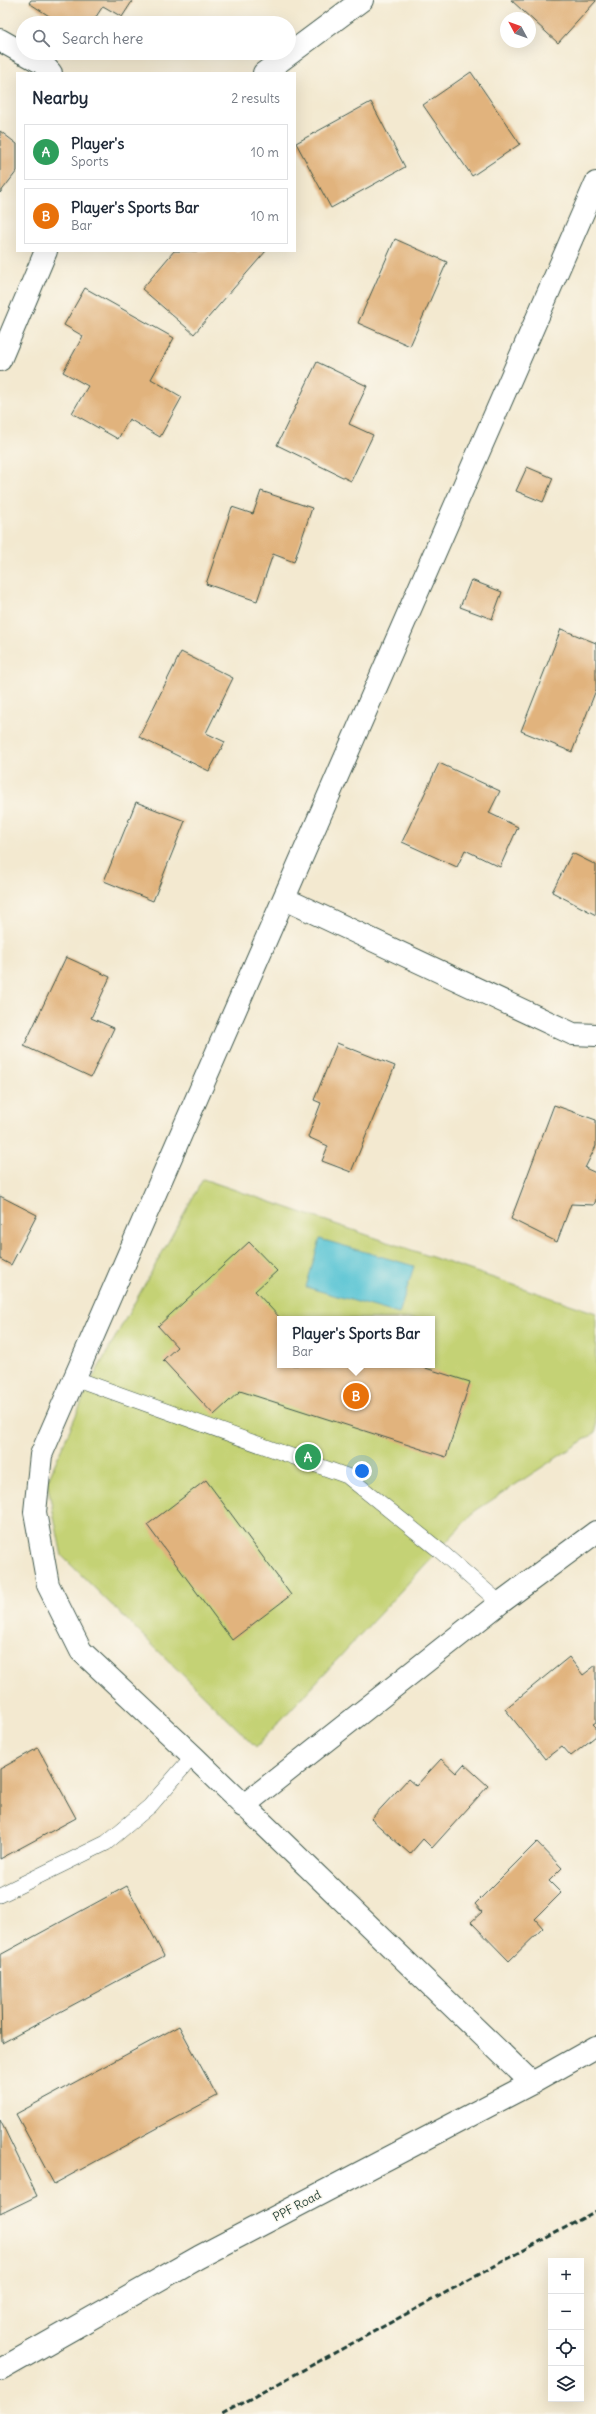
<!DOCTYPE html>
<meta charset="utf-8">
<style>
body{margin:0;font-family:Delius,sans-serif;background:#f2f2f3;color:#1f2937}
.controls{position:absolute;right:12px;bottom:12px;display:grid;overflow:hidden;border-radius:0px;box-shadow:0 4px 16px #0002}
.controls button{width:36px;height:36px;display:grid;place-items:center;padding:0;border:0;border-bottom:1px solid #e0e1e3;background:#fff;color:#1f2937;font:20px sans-serif}
.compass{position:absolute;left:500px;top:12px;width:36px;height:36px;border-radius:50%;background:#fff;box-shadow:0 4px 16px #0002;rotate:311deg}
.you{position:absolute;left:362px;top:1471px;width:14px;height:14px;margin:-10px;border:3px solid #fff;border-radius:50%;background:#1a73e8;box-shadow:0 0 0 6px #1a73e833}
.badge{display:grid;place-items:center;width:26px;height:26px;border-radius:50%;background:#111827;color:#fff;font-size:13px;font-weight:700}
.pin{position:absolute;translate:-50% -50%;border:2px solid #fff;box-shadow:0 1px 4px #0006}
.popup{position:absolute;left:277px;top:1316px;width:158px;height:52px;box-sizing:border-box;display:grid;place-content:center;border-radius:0px;background:#fff;filter:drop-shadow(0 1px 3px #0005);font-size:13px;white-space:nowrap;color:#747a83}
.popup b{font-size:15px;color:#1f2937}
.popup::after{content:'';position:absolute;left:50%;top:100%;margin-left:-8px;border:8px solid transparent;border-top-color:#fff}
.list{margin:0;padding:0;list-style:none}
h2{display:flex;justify-content:space-between;align-items:center;height:52px;margin:0;padding:0 16px;font-size:17px}
h2 small{font-size:13px;font-weight:400;color:#747a83}
.list li{display:grid;grid-template-columns:26px 1fr auto;gap:12px;align-items:center;box-sizing:border-box;height:56px;margin:0 8px 8px;padding:0 8px;border:1px solid #e0e1e3;border-radius:0px}
.list b{display:block;font-size:15px;white-space:nowrap}
.list p{margin:0;font-size:13px;white-space:nowrap;color:#747a83}
.list em{font-size:13px;font-style:normal;color:#747a83}
.icon{flex:none;width:22px;height:22px;fill:none;stroke:currentColor;stroke-width:2;stroke-linecap:round;stroke-linejoin:round}
.map{position:relative;flex:none;width:596px;height:2414px;overflow:hidden}
.search{position:absolute;background:#fff;box-shadow:0 4px 16px #0002;left:16px;top:16px;width:280px;height:44px;display:flex;align-items:center;gap:10px;box-sizing:border-box;padding:0 14px;border-radius:22px;color:#747a83;font-size:15px}
.panel{position:absolute;background:#fff;box-shadow:0 4px 16px #0002;left:16px;top:72px;width:280px;height:180px;border-radius:0px}
.map>svg:first-child{display:block}
.green{fill:#c4d274;stroke:#728854;fill-rule:evenodd}
.water{fill:#59c4d4;stroke:#3c8084}
.building{fill:#e1b37d}
.lines{fill:none;stroke-linecap:round;stroke-linejoin:round}
.service-casing{stroke:#3f574b;stroke-width:16}
.minor-casing{stroke:#3f574b;stroke-width:24}
.service{stroke:#fff;stroke-width:15}
.minor{stroke:#fff;stroke-width:22}
.rail{stroke:#1f3d34;stroke-width:3;stroke-dasharray:6 3;stroke-linecap:butt}
.labels{text-anchor:middle;stroke-width:3;stroke-linejoin:round;paint-order:stroke}
.street-label{font-size:12px;fill:#1f3d34;stroke:#fbf7ec}
</style>
<div class="map">
<svg width="596" height="2414" viewBox="0 0 596 2414">
<rect width="100%" height="100%" fill="#fbf7ec"/>
<filter id="ink" filterUnits="userSpaceOnUse"><feTurbulence type="fractalNoise" baseFrequency=".025" numOctaves="2"/><feDisplacementMap in="SourceGraphic" scale="8" xChannelSelector="R" yChannelSelector="G"/><feConvolveMatrix kernelMatrix="1 2 1 2 8 2 1 2 1" color-interpolation-filters="sRGB"/></filter>
<filter id="wash" filterUnits="userSpaceOnUse"><feTurbulence type="fractalNoise" baseFrequency=".012" numOctaves="4" result="noise"/><feDisplacementMap in="SourceGraphic" scale="16" xChannelSelector="R" yChannelSelector="G"/><feGaussianBlur stdDeviation="0.9" result="paint"/><feColorMatrix in="noise" values="0 0 0 0 0 0 0 0 0 0 0 0 0 0 0 0 0 1.4 0 .05"/><feComposite in="paint" operator="in"/></filter>
<g filter="url(#wash)">
<rect width="100%" height="100%" fill="#f3e9d0"/>
<path class="green" d="M203,1179l393,134v119l-121,79 -219,236 -194,-191 -15,-74 43,-99zM280,1319h152v46h-152z"/>
<path class="water" d="M320,1239l94,27 -15,48 -93,-27z"/>
<g id="blocks">
<path class="building" d="M31,0h102l-11,17 -19,-11 -11,17h-32l-31,-20z
M511,0h85v1l-38,42z
M471,72l49,72 -48,32 -49,-71z
M371,102l34,65 -74,41 -35,-65z
M0,131l17,13v27l-17,22z
M395,239l52,23 -37,84 -52,-23z
M174,251h92l-72,83 -52,-45z
M85,288l89,50 -23,41 31,18 -22,40 -31,-18 -11,20 -46,-26 16,-27 -25,-14 20,-36 -19,-11z
M317,362l50,24 -18,38 24,11 -22,46 -74,-36z
M527,467l26,11 -10,24 -27,-11z
M261,491l51,17 -18,54 -21,-8 -16,47 -51,-17 26,-77 21,7z
M471,580l31,12 -10,27 -32,-12z
M561,629l35,14v47l-24,62 -51,-21z
M181,652l52,26 -27,55 19,9 -16,29 -70,-34z
M439,763l61,28 -11,22 29,14 -18,40 -35,-17 -8,17 -55,-25z
M136,802l49,19 -32,80 -49,-20z
M572,853l24,12v50l-44,-23z
M66,957l44,20 -19,41 23,10 -23,49 -67,-31z
M337,1043l58,23 -44,106 -29,-11 6,-15 -20,-9 13,-34 -7,-3z
M554,1105l42,15v26l-11,22 11,5v27l-2,5 -23,-1 -14,38 -46,-23z
M0,1196l37,19 -26,50 -11,-6z
M249,1242l28,29 -22,20 26,28 -1,46h136l54,17 -24,75 -206,-66 -26,24 -51,-55 14,-13 -19,-21z
M206,1480l85,115 -59,45 -85,-115z
M569,1657l14,18 13,-10v57l-3,2 3,3v9l-25,20 -9,-10 -17,13 -40,-50z
M38,1748l38,70 -76,41v-90z
M441,1759l15,14 8,-9 24,22 -56,62 -9,-9 -13,15 -39,-35 37,-40 8,7z
M537,1842l25,26 -13,13 12,12 -26,26 8,9 -34,33 -38,-39 11,-10 -7,-8z
M127,1886l37,70 -162,87 -2,-88z
M179,2026l38,70 -163,88 -38,-70z
M0,2120l37,76 -37,18z"/>
</g>
</g>
<g filter="url(#ink)">
<use href="#blocks" fill-opacity="0" stroke="#3f574b" stroke-width="1"/>
<g class="lines">
<defs>
<path id="service" d="M74,1378l273,98 92,74 61,53
M0,1895l106,-52 44,-37 43,-50"/>
<path id="minor" d="M0,40l23,13
M24,53l18,10 9,10
M264,73l98,-73
M0,360l46,-109
M285,899l288,135 23,1
M243,1806l257,-203 96,-71
M532,2083l-339,-327 -112,-105 -33,-66 -13,-73 6,-57 555,-1272
M0,2370l199,-113 333,-174 64,-36"/>
</defs>
<use href="#service" class="service-casing"/>
<use href="#minor" class="minor-casing"/>
<use href="#service" class="service"/>
<use href="#minor" class="minor"/>
<path class="rail" d="M222,2414l374,-203"/>
</g>
</g>
<g class="labels">
<g class="street-label">
<text transform="translate(297 2206) rotate(-28)" y="4">PPF Road</text>
</g>
</g>
</svg>
<div class="controls">
<button>+</button>
<button>−</button>
<button><svg class="icon" aria-label="locate" viewBox="0 0 24 24"><circle cx="12" cy="12" r="6"/><path d="M12 2v4M12 18v4M2 12h4M18 12h4"/></svg></button>
<button><svg class="icon" aria-label="layers" viewBox="0 0 24 24"><path d="M12 4l9 5-9 5-9-5zM3 14l9 5 9-5"/></svg></button>
</div>
<svg class="compass" viewBox="-18 -18 36 36"><path d="M0-13l5 13h-10z" fill="#e53935"/><path d="M0 13l5-13h-10z" fill="#747a83"/></svg>
<div class="you"></div>
<div class="pin badge" style="left:308px;top:1457px;background:#2e9e5b">A</div>
<div class="pin badge" style="left:356px;top:1396px;background:#e8710a">B</div>
<div class="popup"><b>Player's Sports Bar</b>Bar</div>
<div class="search"><svg class="icon" aria-label="search" viewBox="0 0 24 24"><circle cx="10" cy="10" r="6"/><path d="M15 15l6 6"/></svg>Search here</div>
<section class="panel">
<h2>Nearby<small>2 results</small></h2>
<ul class="list">
<li><span class="badge" style="background:#2e9e5b">A</span><div><b>Player's</b><p>Sports</p></div><em>10 m</em></li>
<li><span class="badge" style="background:#e8710a">B</span><div><b>Player's Sports Bar</b><p>Bar</p></div><em>10 m</em></li>
</ul>
</section>
</div>
